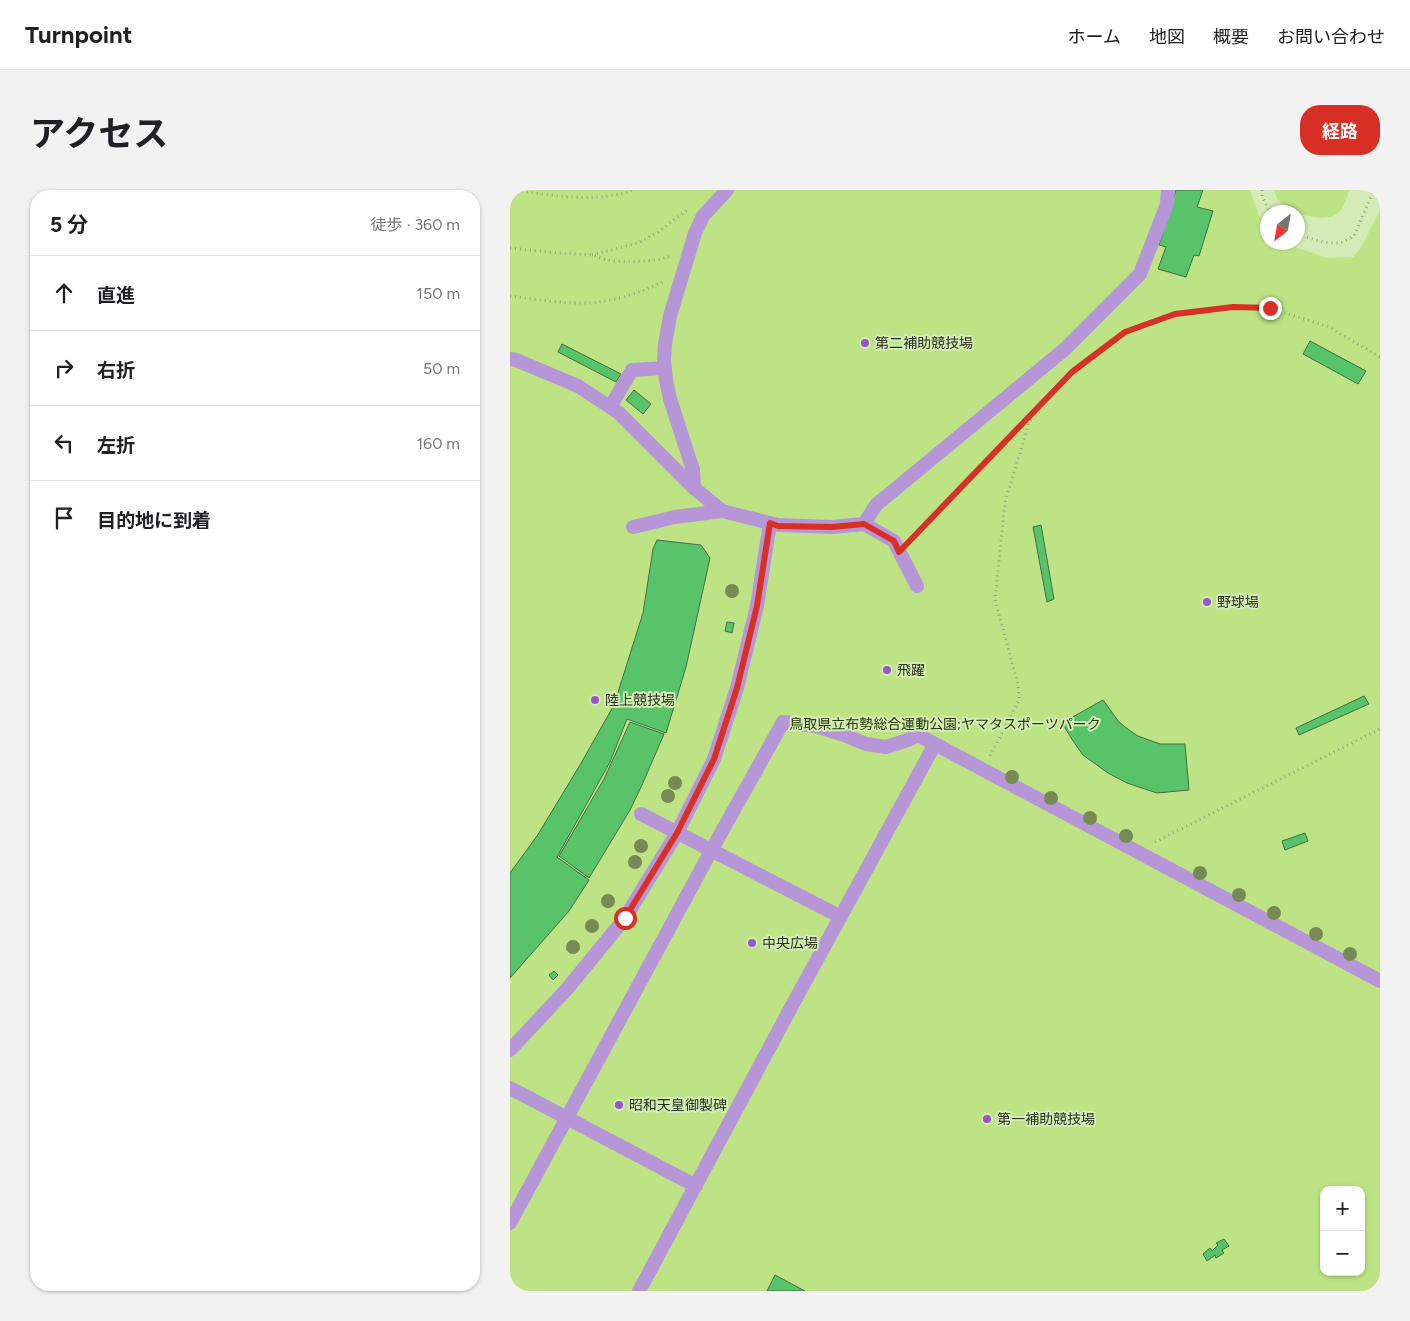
<!DOCTYPE html>
<html lang="ja">
<meta charset="utf-8">
<style>
body{margin:0;font-family:Figtree,"Noto Sans JP",sans-serif;background:#f2f2f2;color:#202124}
.controls{position:absolute;right:15px;bottom:15px;display:grid;overflow:hidden;border-radius:10px;box-shadow:0 1px 4px #0004}
.controls button{width:45px;height:45px;display:grid;place-items:center;padding:0;border:0;border-bottom:1px solid #e0e0e0;background:#fff;color:#202124;font:25px sans-serif}
.compass{position:absolute;left:750px;top:15px;width:45px;height:45px;border-radius:50%;background:#fff;box-shadow:0 1px 4px #0004;rotate:211deg}
.stop{position:absolute;width:15px;height:15px;margin:-11px;border:4px solid #d93025;border-radius:50%;background:#fff}
.stop.end{background:#d93025;border-color:#fff;box-shadow:0 1px 5px #0008}
.list{margin:0;padding:0;list-style:none}
h2{display:flex;justify-content:space-between;align-items:center;height:65px;margin:0;padding:0 20px;font-size:21px}
h2 small{font-size:16px;font-weight:400;color:#757577}
.list li{display:grid;grid-template-columns:32px 1fr auto;gap:15px;align-items:center;box-sizing:border-box;height:75px;padding:0 20px;border-top:1px solid #e0e0e0}
.list b{display:block;font-size:19px;white-space:nowrap}
.list em{font-size:16px;font-style:normal;color:#757577}
.icon{flex:none;width:28px;height:28px;fill:none;stroke:currentColor;stroke-width:2;stroke-linecap:round;stroke-linejoin:round}
.map{position:relative;flex:none;width:870px;height:1101px;overflow:hidden;border-radius:20px}
header{display:flex;align-items:center;gap:30px;box-sizing:border-box;height:70px;padding:0 25px;background:#fff;border-bottom:1px solid #e0e0e0}
header strong{font-size:24px}
nav{display:flex;gap:28px;margin-inline-start:auto;font-size:18px}
.intro{display:flex;align-items:center;justify-content:space-between;box-sizing:border-box;height:120px;padding:0 30px}
h1{margin:0;font-size:35px}
.button{padding:12px 22px;border-radius:20px;background:#d93025;color:#fff;font-size:18px;font-weight:700}
main{display:flex;gap:30px;padding:0 30px}
aside{flex:1;background:#fff;border-radius:20px;box-shadow:0 1px 4px #0004}
.map>svg:first-child{display:block}
.green{fill:#bde385;fill-rule:evenodd}
.building{fill:#58c369;stroke:#436f48}
.lines{fill:none;stroke-linecap:round;stroke-linejoin:round}
.path{stroke:#91a479;stroke-width:3;stroke-dasharray:1 4;stroke-linecap:butt}
.pedestrian{stroke:#b796d8;stroke-width:14}
.tree{fill:#758a54}
.route{stroke:#d93025;stroke-width:6}
.poi-dot{fill:#9555cb;stroke:#d3ebb4;stroke-width:2}
.labels{text-anchor:middle;stroke-width:4;stroke-linejoin:round;paint-order:stroke}
.poi-label{font-size:14px;fill:#29321c;stroke:#d3ebb4;text-anchor:start}
.park-label{font-size:14px;fill:#283a06;stroke:#d3ebb4}
</style>
<header>
<strong>Turnpoint</strong>
<nav><a>ホーム</a><a>地図</a><a>概要</a><a>お問い合わせ</a></nav>
</header>
<div class="intro"><h1>アクセス</h1><a class="button">経路</a></div>
<main>
<aside>
<h2>5 分<small>徒歩 · 360 m</small></h2>
<ul class="list">
<li><svg class="icon" aria-label="ahead" viewBox="0 0 24 24"><path d="M12 20V5M6 11l6-6 6 6"/></svg><div><b>直進</b></div><em>150 m</em></li>
<li><svg class="icon" aria-label="right" viewBox="0 0 24 24"><path d="M7 20v-9h11M14 6l5 5-5 5"/></svg><div><b>右折</b></div><em>50 m</em></li>
<li><svg class="icon" aria-label="left" viewBox="0 0 24 24"><path d="M17 20v-9H6M10 6l-5 5 5 5"/></svg><div><b>左折</b></div><em>160 m</em></li>
<li><svg class="icon" aria-label="arrive" viewBox="0 0 24 24"><path d="M6 21V4h12l-3 4 3 4H6"/></svg><div><b>目的地に到着</b></div></li>
</ul>
</aside>
<div class="map">
<svg width="870" height="1101" viewBox="0 0 870 1101">
<rect width="100%" height="100%" fill="#d3ebb4"/>
<path class="green" d="M0,0h740l9,26 8,10 1,16 15,1 44,15 26,-1 8,-9 19,-38v1081h-870zM814,1000h37v82h-37z
M764,0h76c-3,6 -6,16 -10,21 -14,15 -49,2 -61,-10 -3,-3 -3,-7 -5,-11z"/>
<path class="building" d="M666,0h27l-6,17 16,4 -14,45 -5,-1 -8,22 -28,-8 8,-22 -7,-2z
M800,151l56,30 -8,13 -55,-30z
M52,154l59,30 -5,8 -58,-30z
M124,200l17,14 -8,10 -17,-14z
M531,335l13,74 -7,3 -14,-75z
M147,350l44,5 9,13 -24,109 -20,66 -39,-14 -17,43 -53,95 32,23 -20,31 -59,67v-105l27,-37 43,-71 34,-60 29,-92 10,-64z
M217,432l7,1 -2,10 -7,-2z
M854,506l5,8 -70,31 -3,-7z
M593,510l16,22 10,8 9,6 22,8h25l4,46 -32,3 -30,-10 -19,-10 -25,-18 -10,-14 -11,-18z
M120,532l34,12 -22,51 -12,25 -41,68 -30,-22 45,-77z
M795,643l3,8 -23,9 -3,-9z
M44,781l4,4 -5,5 -4,-5z
M714,1049l5,7 -7,4 2,3 -8,5 -1,-3 -8,6 -4,-7 7,-6 2,3 6,-6 -2,-2z
M265,1085l30,16h-38z"/>
<g class="lines">
<path class="path" d="M2,0c40,5 83,14 122,0
M752,0v6l8,16
M788,43c11,6 28,11 41,10 5,-1 11,-5 15,-7l20,-46
M0,58l47,5 35,2 14,5 19,2 31,-2 16,-4
M82,65l46,-12 20,-11 29,-22
M0,106c23,3 47,7 70,7 26,1 61,-10 83,-21
M401,349l121,-126
M480,566l29,-56 -1,-16 -23,-84 10,-98 27,-89 39,-41 54,-40 50,-18 58,-7 37,1 59,19 51,30
M645,652l225,-113"/>
<path class="pedestrian" d="M0,169l6,1 62,26 41,27 75,75 28,23 56,14 54,2 32,-3 30,17 23,45
M100,217l22,-37 33,-2
M184,298l-1,-18 -23,-71 -4,-19 -2,-19 1,-17 5,-28 25,-83 8,-17 24,-26
M354,334l12,-19 189,-156 75,-75 27,-70 1,-14
M123,337l42,-10 47,-6
M131,624l200,103
M0,860l57,-61 58,-71 52,-85 37,-74 23,-71 20,-82 13,-83
M0,898l186,98
M0,1033l201,-372 72,-129 33,4 28,9 22,9 20,3 22,-7 10,-5 462,246
M129,1101l156,-291 140,-256"/>
</g>
<g class="tree">
<circle cx="222" cy="401" r="7"/>
<circle cx="502" cy="587" r="7"/>
<circle cx="165" cy="593" r="7"/>
<circle cx="158" cy="606" r="7"/>
<circle cx="541" cy="608" r="7"/>
<circle cx="580" cy="628" r="7"/>
<circle cx="616" cy="646" r="7"/>
<circle cx="131" cy="656" r="7"/>
<circle cx="125" cy="672" r="7"/>
<circle cx="690" cy="683" r="7"/>
<circle cx="729" cy="705" r="7"/>
<circle cx="98" cy="711" r="7"/>
<circle cx="764" cy="723" r="7"/>
<circle cx="82" cy="736" r="7"/>
<circle cx="806" cy="744" r="7"/>
<circle cx="63" cy="757" r="7"/>
<circle cx="840" cy="764" r="7"/>
</g>
<g class="lines">
<path class="route" d="M115,728l52,-85 37,-74 23,-71 20,-82 13,-83 8,3 54,1 32,-3 30,17 5,11 173,-180 53,-40 50,-18 58,-7 37,1"/>
</g>
<g class="poi-dot">
<circle cx="355" cy="153" r="5"/>
<circle cx="697" cy="412" r="5"/>
<circle cx="377" cy="480" r="5"/>
<circle cx="85" cy="510" r="5"/>
<circle cx="242" cy="753" r="5"/>
<circle cx="109" cy="915" r="5"/>
<circle cx="477" cy="929" r="5"/>
</g>
<g class="labels">
<g class="poi-label">
<text x="365" y="158">第二補助競技場</text>
<text x="707" y="417">野球場</text>
<text x="387" y="485">飛躍</text>
<text x="95" y="515">陸上競技場</text>
<text x="252" y="758">中央広場</text>
<text x="119" y="920">昭和天皇御製碑</text>
<text x="487" y="934">第一補助競技場</text>
</g>
<g class="park-label">
<text x="435" y="539">鳥取県立布勢総合運動公園;ヤマタスポーツパーク</text>
</g>
</g>
</svg>
<div class="controls">
<button>+</button>
<button>−</button>
</div>
<svg class="compass" viewBox="-18 -18 36 36"><path d="M0-13l5 13h-10z" fill="#e53935"/><path d="M0 13l5-13h-10z" fill="#757577"/></svg>
<div class="stop" style="left:115px;top:728px"></div>
<div class="stop end" style="left:760px;top:118px"></div>
</div>
</main>
